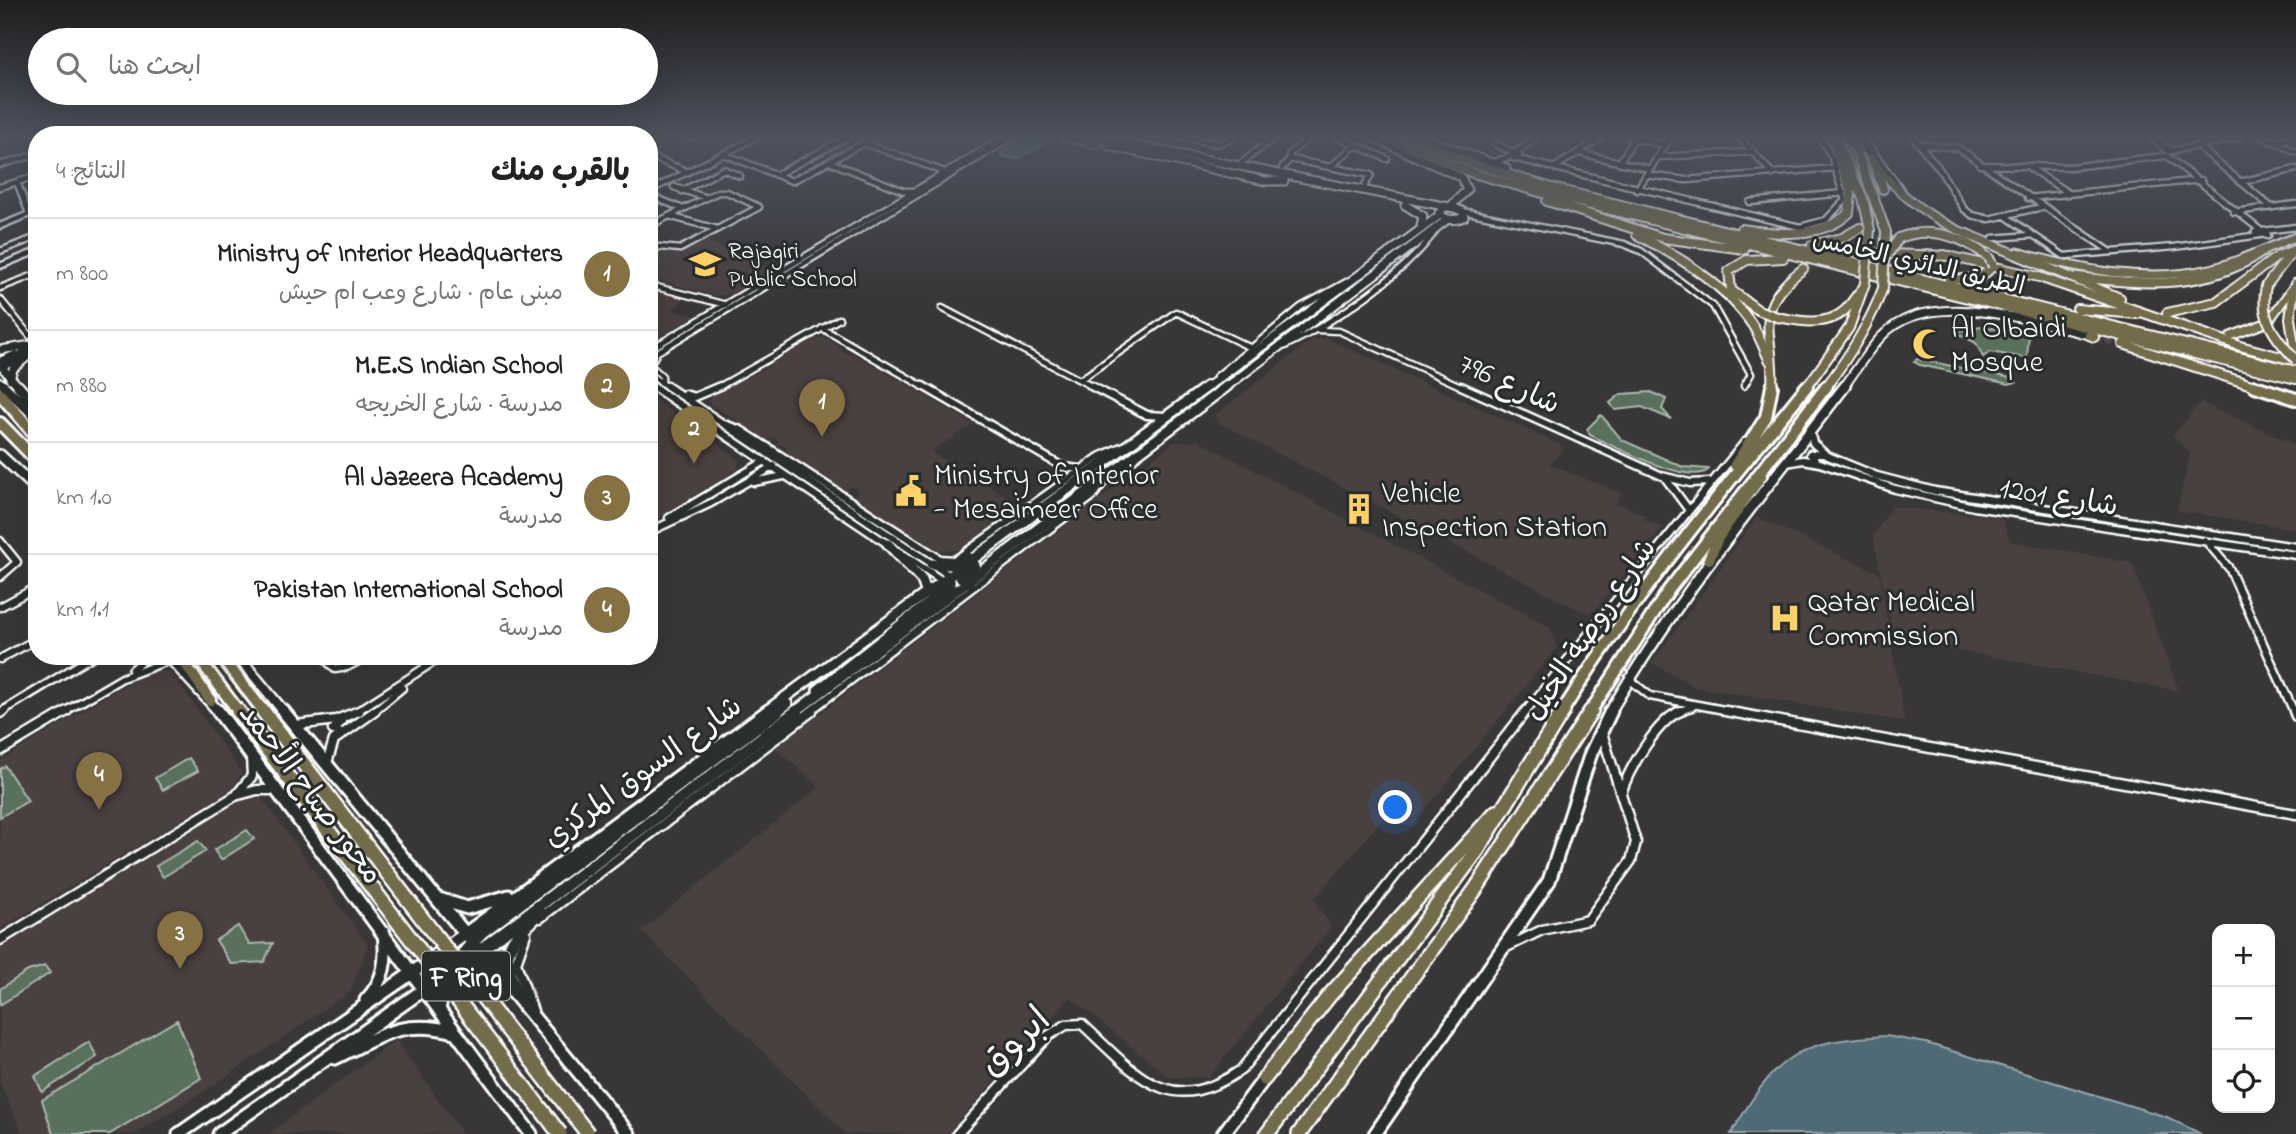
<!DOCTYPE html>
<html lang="ar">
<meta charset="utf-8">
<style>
body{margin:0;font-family:"Indie Flower","Playpen Sans Arabic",sans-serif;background:#f6f6f6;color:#222;direction:rtl}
.controls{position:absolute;right:21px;bottom:21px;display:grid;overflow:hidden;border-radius:14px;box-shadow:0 7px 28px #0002}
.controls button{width:63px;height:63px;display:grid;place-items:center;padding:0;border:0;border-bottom:2px solid #e0e0e0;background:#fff;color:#222;font:35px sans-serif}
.you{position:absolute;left:1396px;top:808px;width:24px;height:24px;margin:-18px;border:5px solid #fff;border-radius:50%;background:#1a73e8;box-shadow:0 0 0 10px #1a73e833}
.badge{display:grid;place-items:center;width:46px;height:46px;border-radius:50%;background:#857141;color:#fff;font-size:23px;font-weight:700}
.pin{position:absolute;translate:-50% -58px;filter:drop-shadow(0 2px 4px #0008)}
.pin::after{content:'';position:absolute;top:37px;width:24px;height:21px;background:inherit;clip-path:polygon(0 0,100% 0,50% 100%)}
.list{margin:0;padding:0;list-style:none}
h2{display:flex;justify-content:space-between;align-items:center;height:91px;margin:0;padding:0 28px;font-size:30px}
h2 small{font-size:23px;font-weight:400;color:#767676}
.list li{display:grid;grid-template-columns:46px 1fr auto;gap:21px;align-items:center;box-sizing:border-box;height:112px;padding:0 28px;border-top:2px solid #e0e0e0}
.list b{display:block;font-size:26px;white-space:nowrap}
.list p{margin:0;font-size:23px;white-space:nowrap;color:#767676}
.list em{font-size:23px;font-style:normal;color:#767676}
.icon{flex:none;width:38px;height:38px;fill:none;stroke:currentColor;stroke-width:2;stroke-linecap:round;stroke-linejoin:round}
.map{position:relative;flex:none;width:2296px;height:1134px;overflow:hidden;direction:ltr}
.search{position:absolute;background:#fff;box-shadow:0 7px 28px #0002;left:28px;top:28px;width:630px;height:77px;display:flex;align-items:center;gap:18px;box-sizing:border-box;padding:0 24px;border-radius:38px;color:#767676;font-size:26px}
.panel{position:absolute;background:#fff;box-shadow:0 7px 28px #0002;left:28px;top:126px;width:630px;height:539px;border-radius:28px;direction:rtl}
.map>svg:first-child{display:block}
.built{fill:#484141}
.green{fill:#59705c;stroke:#acb8ae;stroke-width:2}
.water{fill:#4f6a74;stroke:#95a6ac;stroke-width:2}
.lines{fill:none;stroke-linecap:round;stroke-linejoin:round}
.primary-tunnel{stroke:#4c4a4b;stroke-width:7;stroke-dasharray:7 3.5;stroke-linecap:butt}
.highway-tunnel{stroke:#4c4a4b;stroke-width:8;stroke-dasharray:8 4.5;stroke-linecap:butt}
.street-far2-casing{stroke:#fff;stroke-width:9}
.street-far1-casing{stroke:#fff;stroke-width:11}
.street-casing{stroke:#fff;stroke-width:13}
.secondary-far2-casing{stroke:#fff;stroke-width:11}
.secondary-far1-casing{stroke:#fff;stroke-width:14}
.secondary-casing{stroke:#fff;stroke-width:17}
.primary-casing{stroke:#fff;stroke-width:11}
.highway-far2-casing{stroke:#fff;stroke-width:12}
.highway-far1-casing{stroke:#fff;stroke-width:16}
.highway-casing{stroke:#fff;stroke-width:18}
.street-far2{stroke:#2a2d2e;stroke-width:4.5}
.street-far1{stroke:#2a2d2e;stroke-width:6}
.street{stroke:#2a2d2e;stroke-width:8}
.secondary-far2{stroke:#2a2d2e;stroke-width:7}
.secondary-far1{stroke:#2a2d2e;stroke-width:9}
.secondary{stroke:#2a2d2e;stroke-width:11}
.primary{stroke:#736c4b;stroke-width:7}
.highway-far2{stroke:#736c4b;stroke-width:8}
.highway-far1{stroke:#736c4b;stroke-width:10}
.highway{stroke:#736c4b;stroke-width:13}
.highway-bridge-far1-casing{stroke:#fff;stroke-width:12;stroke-linecap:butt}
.highway-bridge-casing{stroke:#fff;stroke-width:18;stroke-linecap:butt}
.highway-bridge-far1{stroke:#736c4b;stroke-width:8}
.highway-bridge{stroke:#736c4b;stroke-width:13}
.labels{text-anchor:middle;stroke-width:6;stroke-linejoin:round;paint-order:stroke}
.far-poi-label{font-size:24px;fill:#fff;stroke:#2a2d2e;text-anchor:start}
.far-street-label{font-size:24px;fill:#fff;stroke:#2a2d2e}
.shield{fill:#2a2d2e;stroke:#bfc0c0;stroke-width:2}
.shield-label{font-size:28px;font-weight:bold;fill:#fff}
.poi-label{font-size:30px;fill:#fff;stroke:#2a2d2e;text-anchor:start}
.street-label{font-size:30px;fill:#fff;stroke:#2a2d2e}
.near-street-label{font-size:37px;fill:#fff;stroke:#2a2d2e}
</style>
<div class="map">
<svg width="2296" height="1134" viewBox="0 0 2296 1134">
<rect width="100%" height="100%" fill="#383637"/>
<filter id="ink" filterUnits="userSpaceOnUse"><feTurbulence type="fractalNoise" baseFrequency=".0143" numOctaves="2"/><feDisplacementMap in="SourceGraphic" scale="14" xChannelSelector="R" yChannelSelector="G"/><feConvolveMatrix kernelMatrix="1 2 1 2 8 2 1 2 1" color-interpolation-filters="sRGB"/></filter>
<g filter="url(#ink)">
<path class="built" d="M882,137h114l-49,30 -9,-3 -4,2 -58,-22 -1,-3z
M702,239l70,31 -38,23 -17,3 -68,-18v-19l10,-7 14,2z
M649,290l35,9 -12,11 23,6 -46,27z
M814,338h12l22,16 4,-1 122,71 -43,28 90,53 -61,45 -27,1 -81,-54 7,-5 -7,-6 -9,6 -57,-40 1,-6 -9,-1 -2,-1 3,-3 -4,-3 -8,1 -59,-36 3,-8 58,-28 3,-6h7l7,-7z
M1326,338l239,109 -15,17 72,30 -6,8 30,14 -2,3 19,9 -70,84 -6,2 -370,-192 -2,-7 98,-76z
M649,396l90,63 -1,10 -89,54z
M2201,402l95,43v84l-119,-18 13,-57 -17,-19z
M1199,441l351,186 7,21 -146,179 -30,-6 -67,78 17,28 -122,150 -39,1 -100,-81 -123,137h-101l-205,-203 178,-144 -44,-39 399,-306z
M1892,506l110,12 8,23 122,22 47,128 -285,-52 -21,-103z
M1757,517l122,56 26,149 -210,-35 -43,-24z
M148,671l23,1 71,101 -11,17 -231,139v-168z
M246,798h16l106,147 -17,46 -146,100 -71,43h-111l-23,-50v-138z
M396,1040l67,94h-195z"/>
<path class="green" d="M1022,139h12l8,6 -24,14 -17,-3v-3z
M1980,326l49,8 -2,24 -37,-6 -7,5 -7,-14 -21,-11z
M1917,359l94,19 5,4 -7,2 -89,-19 -6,-3z
M1651,392l15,7 -4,10 9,10 -29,-12 -27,3 -5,-7 11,-9z
M1601,415l21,25 61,27 26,2c-17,19 -98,-24 -119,-34l-3,-6z
M189,758l9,13 -35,19 -8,-12z
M5,766l23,35 -28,16v-48z
M247,830l7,9 -33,21 -7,-10z
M198,841l8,10 -43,26 -7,-11z
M238,926l11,18 24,-1 -9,19 -33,2 -15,-24z
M45,966l5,7 -50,32v-16l28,-18z
M177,1020l24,58 -91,56h-57l-11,-34z
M89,1042l8,15 -55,35 -7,-16z"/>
<path class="water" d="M1886,1036l40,7 241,74 34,17h-470c46,-79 63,-93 155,-98z"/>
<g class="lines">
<path class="primary-tunnel" d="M2094,336l34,4
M2178,342l53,-6"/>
<path class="highway-tunnel" d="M1862,227l19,-20 2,-18
M1803,269l53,-16
M2039,270l20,3
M2094,337l29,7"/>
<defs>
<path id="street-far2" d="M691,137h5
M1179,137l39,7 16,-7
M1249,137l19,6
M1338,137l49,22
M1629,137l35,8
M1739,137l34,37
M1862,137l41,55
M1913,137l25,30 26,42 8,6 17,4 53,-12
M2204,137l13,6
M2263,137l33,15
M2275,142l19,-5
M864,143l81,29
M1495,144l24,11
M1919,144l39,4 153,104
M2199,147l72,60
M2171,151l70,-14
M1579,153l71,16
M724,154l68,27 83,-44
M649,156l39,16
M2167,156l93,74
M1509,157l291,70 26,-7 19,-20 -13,-42 -12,-21
M1658,157l93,-5
M1290,159l81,16 -6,10
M830,162l74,29h9
M1620,162l14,-23
M1491,163l18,-6 28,-20
M1240,164l35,-27
M0,165l37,-11
M1980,165l91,2 93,-11
M1330,167l26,-22
M1282,168l8,-9 -1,-5 21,-17
M1554,168l48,-31
M2030,168l38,25
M723,169l17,7
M776,175l72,-38
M1647,175l39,5 150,-12
M17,182l12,32
M2240,182l56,-13
M0,187l37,-11
M674,187l30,10
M1637,190l33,-53
M649,191l108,-54
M682,191l42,-22
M649,195l34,14
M2028,198l173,-18
M1750,202l94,-9
M1462,211l162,33 17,7 72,55 38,68 -7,12
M2234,212l62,-8
M2004,215l60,41 110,-9 86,-12
M669,216l48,13
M0,226l37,-15
M649,226l69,-34h9l32,15 -79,42 -31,-3
M2258,230l9,3 1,3 -13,-4z
M2263,231l33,-4
M1993,238l40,-3
M0,251l37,-14
M0,266l37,-15
M649,285l77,20
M0,288l37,-14
M0,299l30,37 7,1
M942,308l153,80
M822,328l104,60
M1318,330l21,1 126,57
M1283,347c48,-23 123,-73 153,-117
M649,350l354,-212
M656,354l-6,11 12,11v7
M649,357l364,-220
M0,360l16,-7
M2,368l35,-16
M649,374l20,14
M1216,377l85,-70 51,-28
M1080,380l96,-68 73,35
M649,384l6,4
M717,388l122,-69"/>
<path id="street-far1" d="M652,386l237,159
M667,386l283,190
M923,386l140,81 17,2
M1091,386l56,29 19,1
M1461,386l201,90 28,7 20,-1
M685,394l9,3 26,-11
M724,424l17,6 199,129 15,1 144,-103 22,-10
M1810,431l3,12 11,10
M1817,462l-7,-8h13l54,22 58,15 361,56
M1786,463l17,-3 17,3 75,26 79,18 322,48
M1666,479l22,30
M754,482l30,-6
M669,518l96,-57
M649,532l62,-29 63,-37
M2205,540l24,28 65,144
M0,541l17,21 -17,15
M898,551l46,31
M0,607l37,-20
M322,656l13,13 12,-2 21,-11
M0,659l37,-20
M132,670l16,-14
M1629,679l21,17 85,16
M1,712l92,-56
M64,712l58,-34 48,-18
M356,712l87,-56
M373,712l29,-24
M809,712l284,-216 13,-17
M1525,712l220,-270
M1676,712l16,-5"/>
<path id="street" d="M1725,711l571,103
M2294,711l2,5
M0,713l4,-2
M342,721l-9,9 9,3
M296,725l40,-5 23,-9
M0,751l67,-40
M327,763l7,-23 41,-29
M238,793l14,-17 -1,-19
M1621,794c7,-24 37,-75 60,-83
M540,918l272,-207
M526,934l-10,29 17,48
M0,940l235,-144 22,-6h17
M1507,947l35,-17 46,-10 43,-59 5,-19 -34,-109
M957,1134l91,-98 18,-11 16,-1c54,50 86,96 159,46l285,-359"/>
<path id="secondary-far2" d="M1065,137l32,7
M1091,137l363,71 8,3 2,6c-9,4 -18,4 -25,-4l5,-5
M1372,137l89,40 6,13 -17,17
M1421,137l85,31
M1857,137l15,21
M2152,137l17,13
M1109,146l156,35h19
M1405,205l18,11 -2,10
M0,350l32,-5
M0,364l37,-17
M0,365l20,23
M10,379l3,-10 15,-13
M0,382l6,6
M1206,388l234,-173
M1225,388l223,-169
M1843,388c13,-17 24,-37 39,-52 46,-50 152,-14 207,-1"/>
<path id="secondary-far1" d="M4,386l33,32
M18,386l19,22
M0,455l37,34
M888,544l34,36 5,14
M931,564l19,1 18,-8
M969,583l-9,-6 15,-12
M168,656l51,56
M238,656l46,56
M818,690l132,-104v-10
M765,712l443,-326
M776,712l11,-8
M795,712l432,-326
M1610,712c68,-116 153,-219 235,-326"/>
<path id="secondary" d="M218,711l313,423
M283,711l346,423
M439,899l28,9 42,-12
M454,964l28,-32 296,-221
M519,995c-23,-40 -10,-54 21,-83
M366,1000c19,-20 21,-40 18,-67
M439,1010l6,-31
M335,1058c46,-22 67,-40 120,-26
M179,1134l233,-161 356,-262
M219,1134l272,-192 306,-231
M1223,1134l41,-55
M1375,1134l174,-253 42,-128 20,-42"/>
<path id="primary" d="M1845,137l8,10
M1874,162c27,36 58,58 100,75
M2018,252c62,18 128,31 192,17 30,-7 57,-22 86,-32
M2231,336l37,-14 28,-39"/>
<path id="highway-far2" d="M1386,137l87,36 73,21 750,185
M1407,137l67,27 78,24 744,183
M1851,137l35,95
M1838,145l25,53 7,32
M1872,158l11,31
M1547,201l116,37 81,11
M1741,229c35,5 81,10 108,-16l2,-21 -20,-55
M1967,234l153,64
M1637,235c43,22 89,50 116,91 7,11 11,24 17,35
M1899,238c32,-12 64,-2 90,20
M1812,245l30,-7 18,-10
M1856,253l95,3
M1944,255l95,22 201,69 56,15
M2079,277c66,8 128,13 185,-26
M1949,280l31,-2 13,-12
M2295,284l-5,34 5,33
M2266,286l25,-33
M2077,309l60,5
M1758,310l-27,-20 -2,-19 18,-11 36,-2
M2167,313l49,-11 62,-46 16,-6
M1777,317c21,4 49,10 67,-6 7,-6 11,-15 18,-22
M2089,335l5,2
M2123,344l138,44
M1772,388c4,-56 -24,-78 31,-119
M1806,388l43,-60 16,-45
M1825,388c24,-31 44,-63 58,-100"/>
<path id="highway-far1" d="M2255,386l41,13
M0,394l37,43
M0,423l37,38
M1735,465l31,-48 6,-31
M1709,559l9,-21 43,-62
M180,656l30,44
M197,656l42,56
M221,656l43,56
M1562,712c72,-116 159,-220 245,-326
M1590,712l78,-121 159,-205"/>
<path id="highway" d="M238,711l89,118
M263,711l82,107
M1264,1079l65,-83 167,-184
M1267,1134l210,-283 86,-140
M1299,1134l178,-247 114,-176"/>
</defs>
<use href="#street-far2" class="street-far2-casing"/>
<use href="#street-far1" class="street-far1-casing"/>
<use href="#street" class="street-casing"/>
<use href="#secondary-far2" class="secondary-far2-casing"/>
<use href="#secondary-far1" class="secondary-far1-casing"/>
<use href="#secondary" class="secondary-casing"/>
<use href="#primary" class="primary-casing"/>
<use href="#highway-far2" class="highway-far2-casing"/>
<use href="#highway-far1" class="highway-far1-casing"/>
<use href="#highway" class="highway-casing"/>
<use href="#street-far2" class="street-far2"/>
<use href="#street-far1" class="street-far1"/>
<use href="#street" class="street"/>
<use href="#secondary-far2" class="secondary-far2"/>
<use href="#secondary-far1" class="secondary-far1"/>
<use href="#secondary" class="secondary"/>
<use href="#primary" class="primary"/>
<use href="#highway-far2" class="highway-far2"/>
<use href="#highway-far1" class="highway-far1"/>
<use href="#highway" class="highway"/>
<defs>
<path id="highway-bridge-far1" d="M1888,254l11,-16
M1989,258l4,8
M1865,283l5,-53
M2266,286c-7,32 9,52 30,74
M1883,288l3,-56
M1758,310l19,7"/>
<path id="highway-bridge" d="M345,818l243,316
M327,829l233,305"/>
</defs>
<use href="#highway-bridge-far1" class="highway-bridge-far1-casing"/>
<use href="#highway-bridge" class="highway-bridge-casing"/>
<use href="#highway-bridge-far1" class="highway-bridge-far1"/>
<use href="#highway-bridge" class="highway-bridge"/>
</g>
</g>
<linearGradient id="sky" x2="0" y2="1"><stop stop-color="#1f1e1e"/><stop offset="0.46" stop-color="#4d525e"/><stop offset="1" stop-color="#4d525e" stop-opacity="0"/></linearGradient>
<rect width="2296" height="296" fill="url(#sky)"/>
<defs>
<symbol id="school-bare" viewBox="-9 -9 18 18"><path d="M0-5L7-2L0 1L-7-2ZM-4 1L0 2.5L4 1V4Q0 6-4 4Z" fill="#ffd166" stroke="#2a2d2e" stroke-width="2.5" paint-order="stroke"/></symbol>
<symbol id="mosque-bare" viewBox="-9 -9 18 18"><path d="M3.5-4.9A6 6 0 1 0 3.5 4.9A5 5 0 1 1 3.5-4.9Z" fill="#ffd166" stroke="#2a2d2e" stroke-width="2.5" paint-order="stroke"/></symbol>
<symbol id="civic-bare" viewBox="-9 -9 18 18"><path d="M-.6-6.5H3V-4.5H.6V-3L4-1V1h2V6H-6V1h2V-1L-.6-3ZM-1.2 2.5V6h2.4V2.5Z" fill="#ffd166" stroke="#2a2d2e" stroke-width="2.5" paint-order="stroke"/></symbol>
<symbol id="building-bare" viewBox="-9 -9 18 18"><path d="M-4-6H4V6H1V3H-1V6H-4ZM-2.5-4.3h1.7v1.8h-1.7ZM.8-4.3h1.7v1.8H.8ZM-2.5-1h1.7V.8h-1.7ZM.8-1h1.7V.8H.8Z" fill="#ffd166" stroke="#2a2d2e" stroke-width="2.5" paint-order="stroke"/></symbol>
<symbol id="hospital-bare" viewBox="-9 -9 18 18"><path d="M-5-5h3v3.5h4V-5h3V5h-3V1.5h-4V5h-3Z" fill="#ffd166" stroke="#2a2d2e" stroke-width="2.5" paint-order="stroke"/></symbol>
</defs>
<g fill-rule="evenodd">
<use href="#school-bare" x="683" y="242" width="44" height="44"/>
<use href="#mosque-bare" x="1906" y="322" width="44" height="44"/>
<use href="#civic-bare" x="889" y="469" width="44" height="44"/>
<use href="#building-bare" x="1337" y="487" width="44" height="44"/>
<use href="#hospital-bare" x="1763" y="596" width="44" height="44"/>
</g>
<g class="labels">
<g class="far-poi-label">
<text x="728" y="258">Rajagiri<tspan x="728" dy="28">Public School</tspan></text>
</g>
<g class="far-street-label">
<text transform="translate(1919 262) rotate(13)" y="8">الطريق الدائري الخامس</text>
</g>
<rect class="shield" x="422" y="951.5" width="88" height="49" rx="5"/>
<g class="shield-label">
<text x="466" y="986">F Ring</text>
</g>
<g class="poi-label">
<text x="1951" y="337">Al Olbaidi<tspan x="1951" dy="34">Mosque</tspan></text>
<text x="934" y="484">Ministry of Interior<tspan x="934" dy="34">- Mesaimeer Office</tspan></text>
<text x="1382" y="502">Vehicle<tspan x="1382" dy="34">Inspection Station</tspan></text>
<text x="1808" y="611">Qatar Medical<tspan x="1808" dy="34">Commission</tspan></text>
</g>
<g class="street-label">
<text transform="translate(1510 383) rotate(24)" y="10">شارع 796</text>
<text transform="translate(2059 496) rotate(9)" y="10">شارع 1201</text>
<text transform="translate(1589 629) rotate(-56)" y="10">شارع روضة الخيل</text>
<text transform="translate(642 771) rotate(-36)" y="10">شارع السوق المركزي</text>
<text transform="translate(312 793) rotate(53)" y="10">محور صباح الأحمد</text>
</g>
<g class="near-street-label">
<text transform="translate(1013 1040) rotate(-42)" y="13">ابروق</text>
</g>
</g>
</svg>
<div class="controls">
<button>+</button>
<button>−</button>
<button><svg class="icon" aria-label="locate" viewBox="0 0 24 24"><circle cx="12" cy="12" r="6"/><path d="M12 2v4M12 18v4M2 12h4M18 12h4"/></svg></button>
</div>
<div class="you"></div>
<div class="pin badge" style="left:822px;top:437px">1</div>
<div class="pin badge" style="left:694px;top:464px">2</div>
<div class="pin badge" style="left:180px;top:969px">3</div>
<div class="pin badge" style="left:99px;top:810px">4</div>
<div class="search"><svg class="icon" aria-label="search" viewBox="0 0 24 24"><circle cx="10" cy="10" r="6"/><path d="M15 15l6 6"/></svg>ابحث هنا</div>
<section class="panel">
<h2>بالقرب منك<small>النتائج: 4</small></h2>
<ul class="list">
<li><span class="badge">1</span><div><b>Ministry of Interior Headquarters</b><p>مبنى عام · شارع وعب ام حيش</p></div><em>800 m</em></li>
<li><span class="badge">2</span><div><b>M.E.S Indian School</b><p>مدرسة · شارع الخريجه</p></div><em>880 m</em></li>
<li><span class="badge">3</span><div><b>Al Jazeera Academy</b><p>مدرسة</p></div><em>1.0 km</em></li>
<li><span class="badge">4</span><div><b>Pakistan International School</b><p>مدرسة</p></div><em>1.1 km</em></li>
</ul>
</section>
</div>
